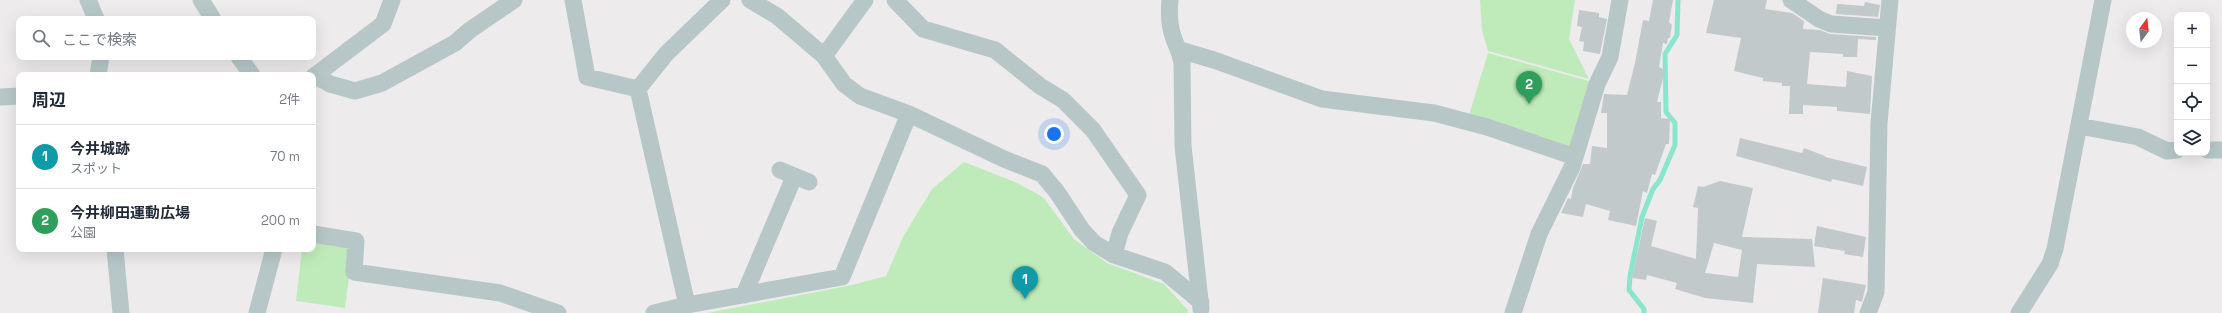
<!DOCTYPE html>
<html lang="ja">
<meta charset="utf-8">
<style>
body{margin:0;font-family:"Space Grotesk","Noto Sans JP",sans-serif;background:#f2f2f3;color:#1f2937}
.controls{position:absolute;right:12px;top:12px;display:grid;overflow:hidden;border-radius:8px;box-shadow:0 4px 16px #0002}
.controls button{width:36px;height:36px;display:grid;place-items:center;padding:0;border:0;border-bottom:1px solid #e0e1e3;background:#fff;color:#1f2937;font:20px sans-serif}
.compass{position:absolute;left:2126px;top:12px;width:36px;height:36px;border-radius:50%;background:#fff;box-shadow:0 4px 16px #0002;rotate:15deg}
.you{position:absolute;left:1054px;top:134px;width:14px;height:14px;margin:-10px;border:3px solid #fff;border-radius:50%;background:#1a73e8;box-shadow:0 0 0 6px #1a73e833}
.badge{display:grid;place-items:center;width:26px;height:26px;border-radius:50%;background:#216e7c;color:#fff;font-size:13px;font-weight:700}
.pin{position:absolute;translate:-50% -33px;filter:drop-shadow(0 1px 2px #0008)}
.pin::after{content:'';position:absolute;top:21px;width:14px;height:12px;background:inherit;clip-path:polygon(0 0,100% 0,50% 100%)}
.list{margin:0;padding:0;list-style:none}
h2{display:flex;justify-content:space-between;align-items:center;height:52px;margin:0;padding:0 16px;font-size:17px}
h2 small{font-size:13px;font-weight:400;color:#747a83}
.list li{display:grid;grid-template-columns:26px 1fr auto;gap:12px;align-items:center;box-sizing:border-box;height:64px;padding:0 16px;border-top:1px solid #e0e1e3}
.list b{display:block;font-size:15px;white-space:nowrap}
.list p{margin:0;font-size:13px;white-space:nowrap;color:#747a83}
.list em{font-size:13px;font-style:normal;color:#747a83}
.icon{flex:none;width:22px;height:22px;fill:none;stroke:currentColor;stroke-width:2;stroke-linecap:round;stroke-linejoin:round}
.map{position:relative;flex:none;width:2222px;height:313px;overflow:hidden}
.search{position:absolute;background:#fff;box-shadow:0 4px 16px #0002;left:16px;top:16px;width:300px;height:44px;display:flex;align-items:center;gap:10px;box-sizing:border-box;padding:0 14px;border-radius:8px;color:#747a83;font-size:15px}
.panel{position:absolute;background:#fff;box-shadow:0 4px 16px #0002;left:16px;top:72px;width:300px;height:180px;border-radius:8px}
.map>svg:first-child{display:block}
.green{fill:#bfebbb}
.lines{fill:none;stroke-linecap:round;stroke-linejoin:round}
.stream{stroke:#8ae5cd;stroke-width:5}
.building{fill:#c2c9cb;fill-rule:evenodd}
.street{stroke:#b7c7c7;stroke-width:17}
</style>
<div class="map">
<svg width="2222" height="313" viewBox="0 0 2222 313">
<rect width="100%" height="100%" fill="#eeebed"/>
<path class="green" d="M1480,0h95l-6,39 20,40 -101,-28 -6,-20z
M1488,53l101,28 -15,64 -8,2 -97,-32z
M964,162l51,20 28,15 31,42 33,24 57,21 24,26v3h-481l145,-28 34,-9 18,-41 28,-46z
M313,240l40,6 -8,62 -49,-7 6,-52h11z"/>
<g class="lines">
<path class="stream" d="M1644,313v-4l-15,-19 1,-14 12,-59 11,-28 7,-9 15,-35v-22l-9,-11 -1,-58 12,-19 1,-35"/>
</g>
<path class="building" d="M1653,0h20l-4,22 3,3 -2,13h-2l-1,6 -4,-1 -4,24 6,3 -8,32h4v16l9,1 -1,25h-3l-11,31 -3,-1 -5,19 -4,-2 -7,35 -28,-6 2,-9 -24,-7 -3,13 -22,-4 7,-15 3,1 2,-11 10,-24h7l2,-18 15,2v-35h-6l3,-19 23,1 8,-32 8,-43 6,1z
M1714,0h53l-2,9 27,4 12,8 -1,8 17,1 10,4 46,3v3l-18,-1 -1,18h-14v-3l-33,-2 -3,32 39,3 1,-16 25,5 -2,38 -33,-3v-4l-34,-2v9h-14l1,-28h-8v-3l-19,-2v-3l-29,-7 7,-33 -35,-5z
M1865,2l15,3 -2,12 -42,-3 1,-10 27,2z
M1579,10l20,3v4l8,2 -7,35 -17,-3 1,-9 -5,-1 3,-14 -5,-1z
M1740,138l62,15 2,-5 21,8v1l42,10 -4,19 -31,-7 -1,3 -95,-26z
M1720,181l33,7 -11,49 70,2 3,28 -58,-3 -4,39 -48,-5 -30,-9 2,-6 -30,-8 -1,5 -14,-2 13,-60 12,3 -6,25 45,13 2,-51 -5,-1 5,-21 5,1zM1714,243l28,7 -4,27 -33,-4z
M1817,226l49,11 -3,20 -19,-3 1,-3 -31,-5z
M1823,278l43,7 -4,17 -6,-2 -2,13h-36z"/>
<g class="lines">
<path class="street" d="M88,0l8,19
M201,0l12,19
M573,0l14,77 51,12
M750,0l27,16 47,40 20,28 16,12 49,18 95,45 38,15 15,18 25,38 12,13 20,12 51,17 36,30
M895,0l28,29 72,21 45,36 23,14 30,30 45,65 -18,38 -6,22
M1170,0c-1,11 -1,25 3,36 3,10 7,15 9,27l1,83 18,163
M1791,0l28,19 12,5 56,4
M1180,50l34,10 108,39 112,14 53,14 88,30
M824,56l41,-56
M239,57l13,18
M98,75l3,-18
M316,76l14,8 25,7 27,-8 73,-40 15,-13 44,-30
M313,77l70,-53 9,-24
M0,97l19,-1
M2079,126l59,11 29,14 10,-1
M2207,150h15
M780,170l29,12
M313,234l43,7 -2,31 146,21 58,20
M115,249l6,64
M744,295l50,-118
M687,305l-49,-216 28,-35 56,-54
M257,313l17,-64
M654,313l33,-8 155,-28 67,-163
M1513,313l26,-79 33,-67 25,-83 13,-27 10,-57
M1868,313l8,-21 3,-169 11,-123
M2019,313l31,-49 5,-15 48,-249"/>
</g>
</svg>
<div class="controls">
<button>+</button>
<button>−</button>
<button><svg class="icon" aria-label="locate" viewBox="0 0 24 24"><circle cx="12" cy="12" r="6"/><path d="M12 2v4M12 18v4M2 12h4M18 12h4"/></svg></button>
<button><svg class="icon" aria-label="layers" viewBox="0 0 24 24"><path d="M12 4l9 5-9 5-9-5zM3 14l9 5 9-5"/></svg></button>
</div>
<svg class="compass" viewBox="-18 -18 36 36"><path d="M0-13l5 13h-10z" fill="#e53935"/><path d="M0 13l5-13h-10z" fill="#747a83"/></svg>
<div class="you"></div>
<div class="pin badge" style="left:1025px;top:299px;background:#0f9aa8">1</div>
<div class="pin badge" style="left:1529px;top:104px;background:#2e9e5b">2</div>
<div class="search"><svg class="icon" aria-label="search" viewBox="0 0 24 24"><circle cx="10" cy="10" r="6"/><path d="M15 15l6 6"/></svg>ここで検索</div>
<section class="panel">
<h2>周辺<small>2件</small></h2>
<ul class="list">
<li><span class="badge" style="background:#0f9aa8">1</span><div><b>今井城跡</b><p>スポット</p></div><em>70 m</em></li>
<li><span class="badge" style="background:#2e9e5b">2</span><div><b>今井柳田運動広場</b><p>公園</p></div><em>200 m</em></li>
</ul>
</section>
</div>
